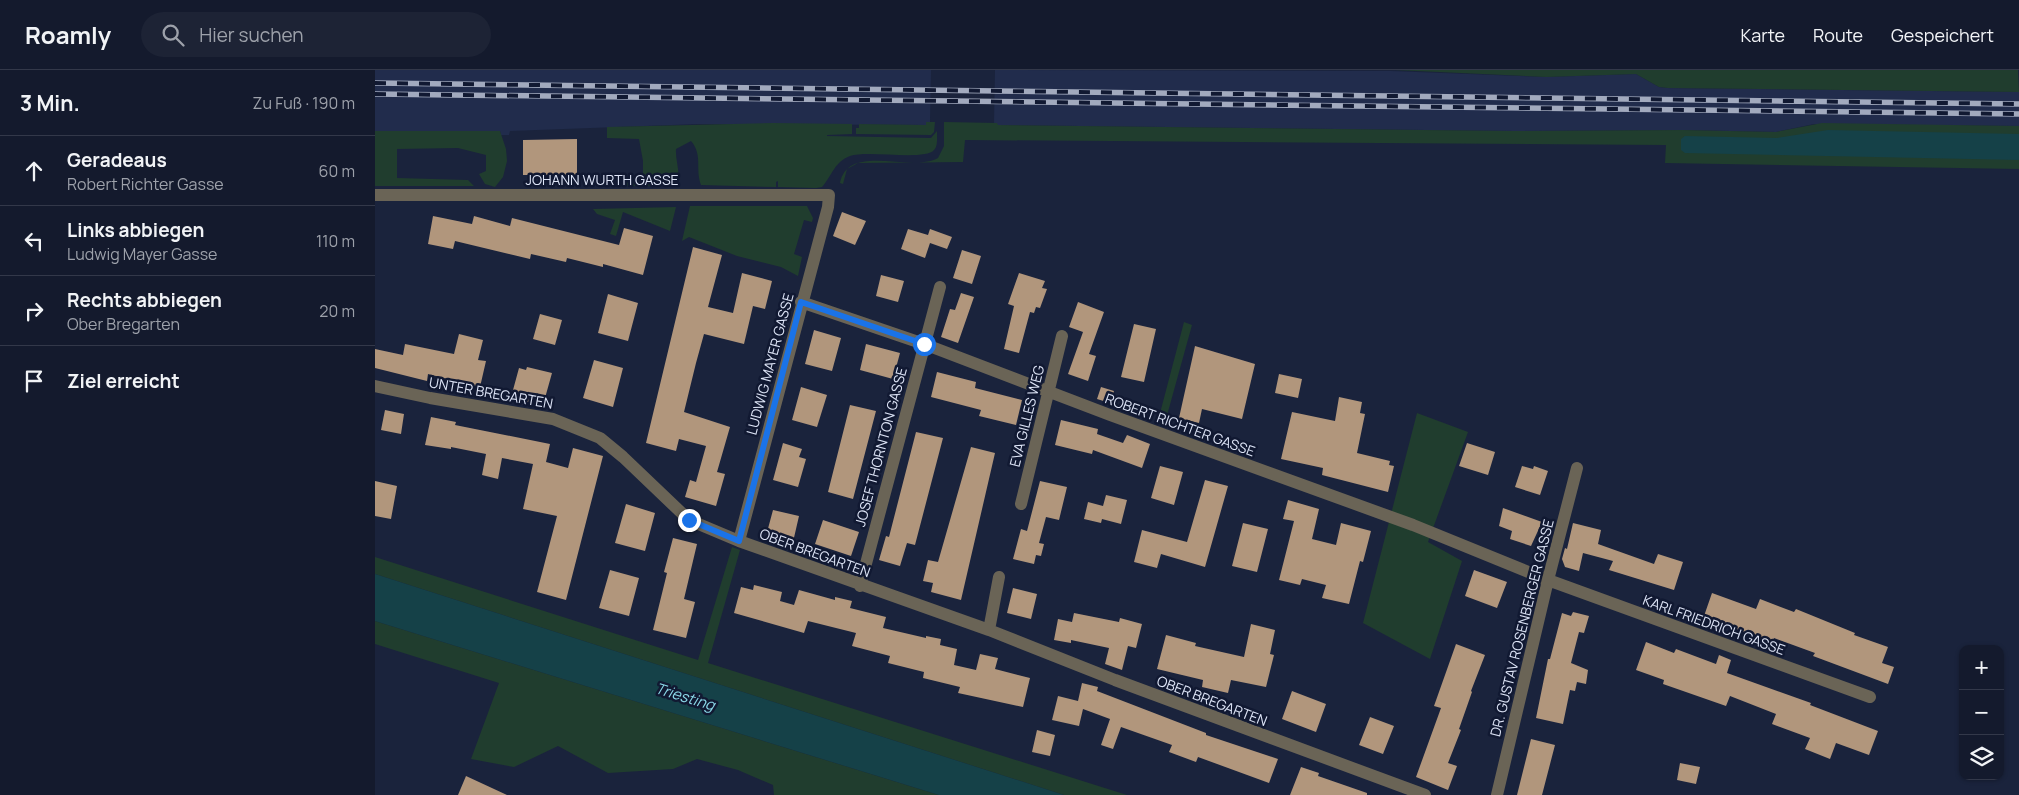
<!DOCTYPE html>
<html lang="de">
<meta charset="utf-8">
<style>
body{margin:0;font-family:Manrope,sans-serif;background:#1d2335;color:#f1f3f6}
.controls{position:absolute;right:15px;bottom:15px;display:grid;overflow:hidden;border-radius:10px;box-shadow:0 1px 4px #0004}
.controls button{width:45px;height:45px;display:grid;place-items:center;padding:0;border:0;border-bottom:1px solid #333849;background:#141a2d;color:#f1f3f6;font:25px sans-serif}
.stop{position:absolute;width:15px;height:15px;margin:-11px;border:4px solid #1a73e8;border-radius:50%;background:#fff}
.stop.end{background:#1a73e8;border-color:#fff;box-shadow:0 1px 5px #0008}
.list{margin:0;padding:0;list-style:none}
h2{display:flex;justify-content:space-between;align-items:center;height:65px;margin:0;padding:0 20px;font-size:21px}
h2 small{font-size:16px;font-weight:400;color:#9da1aa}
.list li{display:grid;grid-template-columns:32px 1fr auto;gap:15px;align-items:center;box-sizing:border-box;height:70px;padding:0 20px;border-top:1px solid #333849}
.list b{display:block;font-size:19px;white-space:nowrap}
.list p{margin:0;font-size:16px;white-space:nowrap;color:#9da1aa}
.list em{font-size:16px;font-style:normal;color:#9da1aa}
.icon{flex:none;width:28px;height:28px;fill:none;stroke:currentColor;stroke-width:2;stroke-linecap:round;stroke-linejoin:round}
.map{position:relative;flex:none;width:1644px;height:725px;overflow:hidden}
header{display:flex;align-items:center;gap:30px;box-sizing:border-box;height:70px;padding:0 25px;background:#141a2d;border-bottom:1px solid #333849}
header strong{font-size:24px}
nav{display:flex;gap:28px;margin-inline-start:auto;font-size:18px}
.search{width:350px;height:45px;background:#1d2335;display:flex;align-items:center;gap:12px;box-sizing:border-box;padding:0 18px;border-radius:28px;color:#9da1aa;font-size:19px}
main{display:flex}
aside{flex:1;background:#141a2d}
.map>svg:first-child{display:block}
.built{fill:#212c4c}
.green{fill:#203d2e}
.water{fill:#154148}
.building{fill:#b1967c}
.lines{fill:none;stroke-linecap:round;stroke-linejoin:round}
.street{stroke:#6a6456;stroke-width:12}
.rail-casing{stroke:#a2aabe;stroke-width:5.5}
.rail{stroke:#111932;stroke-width:4;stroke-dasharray:11;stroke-linecap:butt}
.route{stroke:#1a73e8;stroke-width:6}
.labels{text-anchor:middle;stroke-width:5;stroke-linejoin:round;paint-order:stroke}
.street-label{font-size:14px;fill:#dee5f7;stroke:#111932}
.water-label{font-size:15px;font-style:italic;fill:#8ad7e7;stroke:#111932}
</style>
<header>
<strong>Roamly</strong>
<div class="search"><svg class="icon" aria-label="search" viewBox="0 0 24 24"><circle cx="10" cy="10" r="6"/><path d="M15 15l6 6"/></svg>Hier suchen</div>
<nav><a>Karte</a><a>Route</a><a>Gespeichert</a></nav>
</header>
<main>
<aside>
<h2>3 Min.<small>Zu Fuß · 190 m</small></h2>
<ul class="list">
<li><svg class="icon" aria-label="ahead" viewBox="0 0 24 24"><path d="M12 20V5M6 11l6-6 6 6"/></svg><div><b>Geradeaus</b><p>Robert Richter Gasse</p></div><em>60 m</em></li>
<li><svg class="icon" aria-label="left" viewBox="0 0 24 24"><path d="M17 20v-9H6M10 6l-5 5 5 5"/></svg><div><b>Links abbiegen</b><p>Ludwig Mayer Gasse</p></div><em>110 m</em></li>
<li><svg class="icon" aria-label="right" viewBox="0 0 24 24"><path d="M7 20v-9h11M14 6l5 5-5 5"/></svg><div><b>Rechts abbiegen</b><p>Ober Bregarten</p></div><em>20 m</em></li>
<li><svg class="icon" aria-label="arrive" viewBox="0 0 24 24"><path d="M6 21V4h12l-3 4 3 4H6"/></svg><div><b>Ziel erreicht</b></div></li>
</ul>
</aside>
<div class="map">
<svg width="1644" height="725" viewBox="0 0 1644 725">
<rect width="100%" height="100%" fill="#1a233c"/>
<path class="built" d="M0,0h556l-1,52h-4v3l-228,-1 -188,7 -1,4h-8l-1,-4h-125z
M620,0l396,1 155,6 90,-3 23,13 9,1 351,4v34l-205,-2 -38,8 -93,-2 -171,1 -515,-6 -3,-2z"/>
<path class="green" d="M1020,0h623l1,22 -351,-4 -9,-1 -23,-13 -90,3z
M551,52h9l-1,10 -3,3 -75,-1v-6h3v-4l67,1z
M569,52l53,1 1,2 514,6 171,-1 93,2 46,-9 197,3v43l-354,-6 1,-18 -701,-5 -2,22 -105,1 -11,6 -4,15 -3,-1c8,-41 71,-10 98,-25l6,-12z
M398,53l79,1v10l-25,1v1l104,2 6,-7c0,6 1,15 -3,19 -9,11 -66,0 -84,6 -16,6 -18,20 -28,31l-6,1 -38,-1v-6l-2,1v5l-75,-2c-6,-17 2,-30 -10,-44l-15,8c-1,12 6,26 0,37h-48l-8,-4 -1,-8 5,-1 1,4h18v-16l-4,-22 -32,-1v-11z
M0,61h125l6,18 1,12 -4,16 -8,10 -10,-3 -6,-10 7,-3v-16l-28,-7 -61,1v29l71,2 6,6h-99z
M315,136h117l6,12 -1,4 -8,-2 -10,34 8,3 -4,19 -17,-9 -44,-11 -48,-19 -7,4z
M301,137l-6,24 -47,-19 -7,24 -6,-2 5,-14 -18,-6 -4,-5z
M809,252l8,3 -26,94 -7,-2z
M1042,343l51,19 -40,110 34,19 -32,98 -67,-36z
M357,477l8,3 -32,113 419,132h-63l-689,-221v-17l323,103z
M0,551l564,174h-165l-1,-10 -35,-15 -41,-11 -24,10 -65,4 -50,-27 -44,21 -43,-8 28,-76 -124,-39z"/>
<path class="water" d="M1453,60l191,4v26l-334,-7 -4,-3v-11l4,-3 92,2z
M0,504l689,221h-125l-564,-174z"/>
<path class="building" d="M202,69v36h-54v-35z
M467,142l24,9 -11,24 -22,-9z
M58,146l39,8 2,-8 36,10 2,-8 107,27 5,-17 29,8 -10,39 -40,-11v3l-36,-9 -1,4 -35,-8 -1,5 -75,-18 -2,8 -25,-5z
M533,159l20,6 2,-6 22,8 -5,12 -17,-6 -5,15 -24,-9z
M318,177l29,8 -14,52 25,6 9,-40 30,8 -7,28 -12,-3 -9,38 -40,-10 -8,29 -12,49 46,15 -13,45 8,2 -9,32 -31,-9 5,-17 6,2 10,-36 -27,-7 -3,12 -30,-8z
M587,180l19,6 -9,28 -19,-6z
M644,203l26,8 -3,7 5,1 -7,19 -4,-1 -2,6 -4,-1 -11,41 -15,-4 10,-43 -6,-2z
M506,205l23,6 -6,21 -22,-6z
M586,223l13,4 -16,46 -17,-6 9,-28 5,1z
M233,224l30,9 -10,38 -30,-8z
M703,232l26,10 -15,42 7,2 -8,25 -20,-7 15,-42 -14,-5z
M165,244l22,6 -7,25 -22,-6z
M759,254l22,5 -12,53 -23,-5z
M439,260l27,8 -9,33 -27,-7z
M84,264l24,6 -5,20 8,1 -6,26 -52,-13 -1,7 -52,-13v-19l28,6 2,-11 49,10z
M491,274l34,9 -7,26 -33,-9z
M820,276l60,18 -13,55 -40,-10 -3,14 -20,-5z
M219,290l29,8 -10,39 -30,-9z
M152,297l25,6 -7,25 -13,-3 -3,11 -19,-5 9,-33 7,2z
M562,302l39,10 -1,6 47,12 -6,25 -37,-9 2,-6 -50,-13z
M904,304l23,5 -4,19 -23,-5z
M426,317l26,8 -10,32 -25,-7z
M726,317l13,4 -4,12 -13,-4z
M964,327l23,5 -2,11 5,1 -8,39 33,8 -1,4 5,1 -6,26 -66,-17 1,-7 -42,-9 11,-47 43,9z
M475,335l26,6 -23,88 -25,-7z
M10,340l19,4 -3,20 -20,-4z
M56,347l25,5 -1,3 95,19 -4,18 22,6 5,-20 30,8 -37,144 -29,-8 20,-76 -34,-7 10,-45 -31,-6 -4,21 -16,-4 4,-21 -35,-7v2l-26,-4z
M686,350l37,9 -1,5 26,9 4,-8 23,9 -8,24 -49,-18 -1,4 -37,-9z
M541,362l27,6 -28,107 -8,-2 -7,23 -21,-6 7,-24 3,1z
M408,373l19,6 -3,8 7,2 -8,28 -25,-7z
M1092,373l28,9 -7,23 -29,-9z
M596,377l24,6 -34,147 -30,-8 2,-9 -10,-2 5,-21 10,2z
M785,396l23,6 -9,33 -23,-7z
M1147,396l11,3 1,-3 14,5 -8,24 -25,-8z
M830,410l23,6 -23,81 -44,-13 -4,14 -23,-6 8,-32 45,12z
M0,411l22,5 -6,33 -16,-3z
M665,411l27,6 -8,33 -13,-3 -7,26 5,1 -3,12 -5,-1 -2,9 -21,-5 8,-30 6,2z
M731,425l21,5 -6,24 -19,-5 -1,4 -17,-4 4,-17 15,4z
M913,430l31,9 -7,30 24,6 5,-22 30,8 -8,31 -3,-1 -11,43 -27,-6 4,-13 -24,-6 -2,6 -21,-5 15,-59 -11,-2z
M251,434l29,9 -10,38 -30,-8z
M1128,438l39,14 -11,24 -21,-7 2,-8 -13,-5z
M398,440l26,6 -6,26 -27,-6z
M448,450l36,12 -8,24 -36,-12z
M868,453l25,6 -11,43 -25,-6z
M1198,453l28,7 -3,14 56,20 4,-10 25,8 -9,28 -65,-20 4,-9 -30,-8 -4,18 -14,-4 -3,-8 3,-11 2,1z
M298,468l24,6 -13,55 11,3 -9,36 -33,-8 14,-57 -3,-1z
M235,500l29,8 -10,38 -30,-8z
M1099,500l33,12 -10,26 -32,-12z
M379,515l28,7 -2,9 14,4 5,-15 36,10v-3l17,4 -2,7 36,9 -3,11 43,10v-2l15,3 -1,6 17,4 -3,16 22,5 4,-16 18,4 -3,11 35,9 -7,29 -65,-14 2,-6 -37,-9 1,-6 -36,-9 2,-7 -38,-10 4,-13 -48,-12 -4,12 -70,-20 7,-26 12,3z
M638,518l24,6 -6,25 -24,-6z
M1337,523l44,16 4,-10 34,13 2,-3 59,24 -1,2 34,12 -6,16 12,4 -6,17 -75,-28 2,-3 -41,-15 -2,5 -68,-27z
M1198,542l16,4 -5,17 -5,-1 -8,31 17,7 -2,14 -9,-2 -2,9 -5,-1 -7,34 -27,-6 12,-59h2l12,-46 9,3z
M699,543l45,9 1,-4 22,6 -6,24 -8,-2 -6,24 -17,-6 4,-16 -38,-8v3l-17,-3 4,-21 14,3z
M876,554l24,6 -5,24 4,1 -8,32 -35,-7 -3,13 -26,-6 1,-7 -46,-11 9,-34 30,8 -1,3 49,11z
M1271,572l28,11 2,-4 40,15 3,-9 12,5 -4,13 84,30 -1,2 68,26 -9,24 -33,-12 -6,16 -25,-10 5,-11 -38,-14 4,-10 -46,-18 -4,10 -63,-22 1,-4 -28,-10z
M1081,574l29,11 -14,36 1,1 -13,37 2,1 -13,33 9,3 -9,24 -32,-13 25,-69 -7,-2z
M707,613l16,4 -1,4 109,42v2l72,24 -9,24 -71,-26 -2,5 -27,-10 3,-7 -51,-18 -8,22 -12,-4 9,-26 -27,-10 -4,17 -27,-6 6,-24 20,5z
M917,621l34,13 -10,28 -34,-13z
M995,647l24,9 -11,28 -24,-9z
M662,660l18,5 -5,21 -18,-4z
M1156,669l24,6 -13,50h-25z
M1305,693l20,4 -4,17 -19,-4z
M926,697l18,6 -1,3 49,17v2h-77z
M91,706l41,19h-49z"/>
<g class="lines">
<path class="street" d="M0,125h454l-1,12 -89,334
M426,232l123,42 186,71 303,110 135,55 322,117
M0,316l55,12 123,21 47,19 23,19 66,63 50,21 250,89 126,50 310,115
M646,434l41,-168
M485,516l80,-299
M614,560l10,-53
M1122,725l51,-215 29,-112"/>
<defs>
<path id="rail" d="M0,13l1644,21
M0,24l1644,20"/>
</defs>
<use href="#rail" class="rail-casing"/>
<use href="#rail" class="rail"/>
</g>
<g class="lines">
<path class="route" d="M314,450l50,21 62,-239 123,42"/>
</g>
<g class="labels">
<g class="street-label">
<text x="227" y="115">JOHANN WURTH GASSE</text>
<text transform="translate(395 294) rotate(-75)" y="5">LUDWIG MAYER GASSE</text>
<text transform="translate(116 323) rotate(10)" y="5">UNTER BREGARTEN</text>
<text transform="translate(652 346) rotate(-76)" y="5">EVA GILLES WEG</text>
<text transform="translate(805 355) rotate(20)" y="5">ROBERT RICHTER GASSE</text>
<text transform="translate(506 377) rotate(-75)" y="5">JOSEF THORNTON GASSE</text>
<text transform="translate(440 483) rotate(20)" y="5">OBER BREGARTEN</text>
<text transform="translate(1339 555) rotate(20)" y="5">KARL FRIEDRICH GASSE</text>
<text transform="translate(1147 558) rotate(-76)" y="5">DR. GUSTAV ROSENBERGER GASSE</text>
<text transform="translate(837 631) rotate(21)" y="5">OBER BREGARTEN</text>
</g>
<g class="water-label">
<text transform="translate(310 627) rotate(17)" y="5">Triesting</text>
</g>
</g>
</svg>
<div class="controls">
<button>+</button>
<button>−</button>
<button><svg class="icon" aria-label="layers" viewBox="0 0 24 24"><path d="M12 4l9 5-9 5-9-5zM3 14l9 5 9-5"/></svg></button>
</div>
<div class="stop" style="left:549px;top:274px"></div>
<div class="stop end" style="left:314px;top:450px"></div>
</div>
</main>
